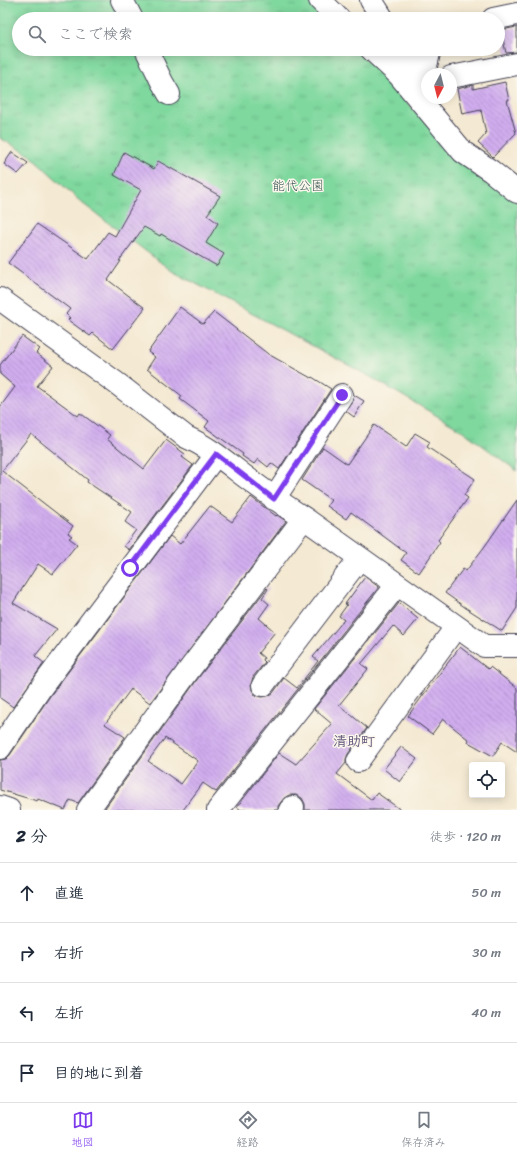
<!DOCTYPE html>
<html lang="ja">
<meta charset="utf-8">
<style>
body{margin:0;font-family:Sriracha,"Klee One",sans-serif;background:#f6f6f7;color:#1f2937}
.controls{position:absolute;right:12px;bottom:12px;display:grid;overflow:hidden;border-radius:4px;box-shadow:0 2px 10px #0003}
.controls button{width:36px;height:36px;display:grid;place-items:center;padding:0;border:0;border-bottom:1px solid #e0e1e3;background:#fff;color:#1f2937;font:20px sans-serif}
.compass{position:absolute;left:421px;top:68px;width:36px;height:36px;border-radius:50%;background:#fff;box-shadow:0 2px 10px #0003;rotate:187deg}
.stop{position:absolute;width:12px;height:12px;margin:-9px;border:3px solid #7c3aed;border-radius:50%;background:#fff}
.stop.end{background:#7c3aed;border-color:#fff;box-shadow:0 1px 4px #0008}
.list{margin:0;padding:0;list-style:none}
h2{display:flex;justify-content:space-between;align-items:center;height:52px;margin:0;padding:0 16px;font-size:17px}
h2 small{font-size:13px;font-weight:400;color:#747a83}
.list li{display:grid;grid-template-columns:26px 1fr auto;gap:12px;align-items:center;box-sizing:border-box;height:60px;padding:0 16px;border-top:1px solid #e0e1e3}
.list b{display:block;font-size:15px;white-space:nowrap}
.list em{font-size:13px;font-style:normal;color:#747a83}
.icon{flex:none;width:22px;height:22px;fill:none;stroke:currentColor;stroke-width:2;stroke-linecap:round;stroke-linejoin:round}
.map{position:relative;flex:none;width:517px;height:810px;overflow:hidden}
.search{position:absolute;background:#fff;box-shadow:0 2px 10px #0003;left:12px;right:12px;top:12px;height:44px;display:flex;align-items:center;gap:10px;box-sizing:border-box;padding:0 14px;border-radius:22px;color:#747a83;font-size:15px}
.sheet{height:292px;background:#fff}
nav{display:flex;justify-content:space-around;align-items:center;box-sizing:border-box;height:56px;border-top:1px solid #e0e1e3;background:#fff;font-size:11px;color:#747a83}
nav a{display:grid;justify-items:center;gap:2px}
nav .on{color:#7c3aed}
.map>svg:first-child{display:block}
.park{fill:url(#park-tufts);stroke:#507d6c}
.building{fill:url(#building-back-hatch);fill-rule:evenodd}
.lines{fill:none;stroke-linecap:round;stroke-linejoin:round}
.minor-casing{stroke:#424052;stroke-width:24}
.minor{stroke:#fff;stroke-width:22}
.route{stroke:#7c3aed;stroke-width:5}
.labels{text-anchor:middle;stroke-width:3;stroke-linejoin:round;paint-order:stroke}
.park-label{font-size:13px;fill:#3e5959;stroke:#fbf7ec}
.neighbourhood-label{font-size:14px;font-weight:bold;fill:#5f537a;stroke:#fbf7ec}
</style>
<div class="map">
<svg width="517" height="810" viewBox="0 0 517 810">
<defs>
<pattern id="park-tufts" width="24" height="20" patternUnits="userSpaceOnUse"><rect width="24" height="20" fill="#7fd89e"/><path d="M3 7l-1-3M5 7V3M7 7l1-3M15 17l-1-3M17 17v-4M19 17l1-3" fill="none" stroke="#6db989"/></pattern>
<pattern id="building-back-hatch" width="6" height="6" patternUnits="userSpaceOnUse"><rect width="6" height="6" fill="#d1adef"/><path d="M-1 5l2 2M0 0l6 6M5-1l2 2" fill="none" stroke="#a98cc3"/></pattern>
</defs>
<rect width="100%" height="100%" fill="#fbf7ec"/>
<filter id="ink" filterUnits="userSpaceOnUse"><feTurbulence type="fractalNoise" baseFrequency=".025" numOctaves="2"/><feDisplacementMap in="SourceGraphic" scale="8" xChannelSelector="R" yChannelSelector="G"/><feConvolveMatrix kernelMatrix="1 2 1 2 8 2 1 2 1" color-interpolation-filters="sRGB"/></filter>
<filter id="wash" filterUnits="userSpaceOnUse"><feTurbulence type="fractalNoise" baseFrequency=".012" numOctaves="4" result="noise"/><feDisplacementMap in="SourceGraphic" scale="16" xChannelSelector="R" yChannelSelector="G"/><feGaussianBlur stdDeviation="0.9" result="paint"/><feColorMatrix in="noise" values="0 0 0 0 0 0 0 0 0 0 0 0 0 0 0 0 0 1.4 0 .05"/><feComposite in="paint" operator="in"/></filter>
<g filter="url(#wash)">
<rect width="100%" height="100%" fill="#f4e9d2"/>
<path class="park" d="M0,0h307l20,19h-308v30h337l105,109 56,44v269l-54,-40 -96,-56 -195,-104 -90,-68 -52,-48 -30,-17z"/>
<g id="blocks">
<path class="building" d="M517,27v25l-11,1 -5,-23z
M505,82l4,18h-2l9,33 -23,24 -15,-14 8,-9 -5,-24 -19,4 -5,-25 16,-4v4z
M12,152l16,11 -10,11 -14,-10z
M124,152l30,17 4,-8 62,35 -13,19 11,8 -12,20 18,11 -7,12 -56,-32 -1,2 -16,-9 -25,34h2l-13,19 37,28 -32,41 -20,-16 -3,3 -22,-16 2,-2 -4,-4 4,-5 -62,-46 29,-39 51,35 20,-27 7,4 26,-46 -27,-15z
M180,307l23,17 11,-12 54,42 43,24 1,-1 19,12 -52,80 -8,-6 -3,4 -10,-8 -4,5 -12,-8 1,-2 -38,-27 4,-6 -29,-22 2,-3 -35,-27 8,-12 -7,-5z
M22,336l18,13 -4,4 17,13 -16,20 41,30 2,-3 30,22 -3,4 37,30 22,-29 19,14 -3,3 11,8 -64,85 -5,-4 12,-16 -11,-8 7,-10 -45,-30 1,-2 -57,-46 -29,37 71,55 -5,7 4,3 -3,2 8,6 -24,30 -15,-10 -25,39 44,26 -22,27 9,7 -31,44 -13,-9v-291l15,-20 -15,-13v-9z
M354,395l10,6 -10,16 -8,-6 6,-9z
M374,425l32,22 9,-14 15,9 -3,5 48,32 -11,16 4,3 -30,42 2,2 -21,31 -18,-13 5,-7 -55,-41 -5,7 -19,-13 4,-6 -29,-20 21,-33 24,17z
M251,497l25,19 1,-1 9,6 -136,182 -19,-14 -26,35 20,13 -47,66 -8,-3 -5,10 -27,-11 -1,2 -37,-11v-30l6,-1 4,-4 40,-59 120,-160 10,8 30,-38 22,16z
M517,500v108l-15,23 -36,-23 -21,-15 18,-24 3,2 19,-25z
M365,577l14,10 -163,205 -13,-9 -20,27h-75l-3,-2 94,-131 68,-89 1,1 -6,9 7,6 -10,14 16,14 -17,21 6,5 -1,2 2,2 -12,15 -2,7 1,6 3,5 7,2 6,-1 5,-3 11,-15 13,10 21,-27 -5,-4 31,-37 -5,-4 8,-11 -2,-1zM165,738l33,23 -17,23 -33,-23z
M399,603l19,16 -14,17 -11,-10 -32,38 7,5 -29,36 28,23 -19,26 -2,5v4l-9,11 35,26 5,-7 24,17h-96v-6l-3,-6 -6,-3h-7l-5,3 -6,8v4h-37l-4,-3 42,-54 17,11 36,-40 -18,-15z
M460,647l28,22 2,-2 27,21v64l-15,-10 -9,14 -25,-14 1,-2 -26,-21 -11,15 -24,-18 16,-22z
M401,747l16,12 -17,23 -16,-13z"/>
</g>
</g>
<g filter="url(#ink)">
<use href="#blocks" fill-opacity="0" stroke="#424052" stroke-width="1"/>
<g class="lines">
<defs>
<path id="minor" d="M122,0l10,19
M320,0l19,19
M371,0l12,19
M493,19l24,-5
M146,49l16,33 7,12
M371,49l28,26 64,77 28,19 26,21
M401,49l21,34 -11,-4
M451,77l66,-13
M427,82l-5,1 8,-34
M0,299l119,86 67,52c21,9 39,24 57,38 20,15 40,30 61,43l180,128h33
M274,499l68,-104
M263,685l96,-126
M0,748l40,-59 176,-234
M358,761l98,-134
M0,807l9,3
M88,810l101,-140 115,-152
M218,810l179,-225
M290,810l3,-3"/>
</defs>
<use href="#minor" class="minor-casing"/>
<use href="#minor" class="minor"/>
</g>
</g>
<g class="lines" filter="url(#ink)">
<path class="route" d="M130,568l86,-114 58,45 68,-104"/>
</g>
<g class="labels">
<g class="park-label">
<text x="298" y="190">能代公園</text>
</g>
<g class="neighbourhood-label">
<text x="354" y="746">清助町</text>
</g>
</g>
</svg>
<div class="controls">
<button><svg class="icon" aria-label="locate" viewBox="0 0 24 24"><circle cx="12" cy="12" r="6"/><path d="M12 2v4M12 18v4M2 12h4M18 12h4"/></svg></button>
</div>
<svg class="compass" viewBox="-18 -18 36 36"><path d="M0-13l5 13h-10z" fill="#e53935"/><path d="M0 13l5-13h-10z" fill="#747a83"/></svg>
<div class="stop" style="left:130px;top:568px"></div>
<div class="stop end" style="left:342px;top:395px"></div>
<div class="search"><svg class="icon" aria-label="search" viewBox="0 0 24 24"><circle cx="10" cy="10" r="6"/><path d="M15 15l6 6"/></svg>ここで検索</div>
</div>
<section class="sheet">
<h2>2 分<small>徒歩 · 120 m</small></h2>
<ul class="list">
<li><svg class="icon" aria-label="ahead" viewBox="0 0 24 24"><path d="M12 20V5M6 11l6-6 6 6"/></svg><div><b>直進</b></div><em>50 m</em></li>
<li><svg class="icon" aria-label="right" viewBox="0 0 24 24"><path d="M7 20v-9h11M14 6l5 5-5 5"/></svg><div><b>右折</b></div><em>30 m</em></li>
<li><svg class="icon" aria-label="left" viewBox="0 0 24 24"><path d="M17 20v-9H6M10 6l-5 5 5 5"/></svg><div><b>左折</b></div><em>40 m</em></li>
<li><svg class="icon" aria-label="arrive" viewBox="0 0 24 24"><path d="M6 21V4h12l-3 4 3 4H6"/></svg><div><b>目的地に到着</b></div></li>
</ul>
</section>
<nav>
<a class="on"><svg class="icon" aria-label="map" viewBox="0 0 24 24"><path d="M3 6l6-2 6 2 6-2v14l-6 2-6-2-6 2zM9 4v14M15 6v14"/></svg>地図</a>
<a><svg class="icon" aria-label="directions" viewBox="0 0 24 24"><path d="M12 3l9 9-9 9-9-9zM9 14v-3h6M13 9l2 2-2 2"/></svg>経路</a>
<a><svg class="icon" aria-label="saved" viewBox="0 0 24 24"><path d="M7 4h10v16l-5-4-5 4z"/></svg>保存済み</a>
</nav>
